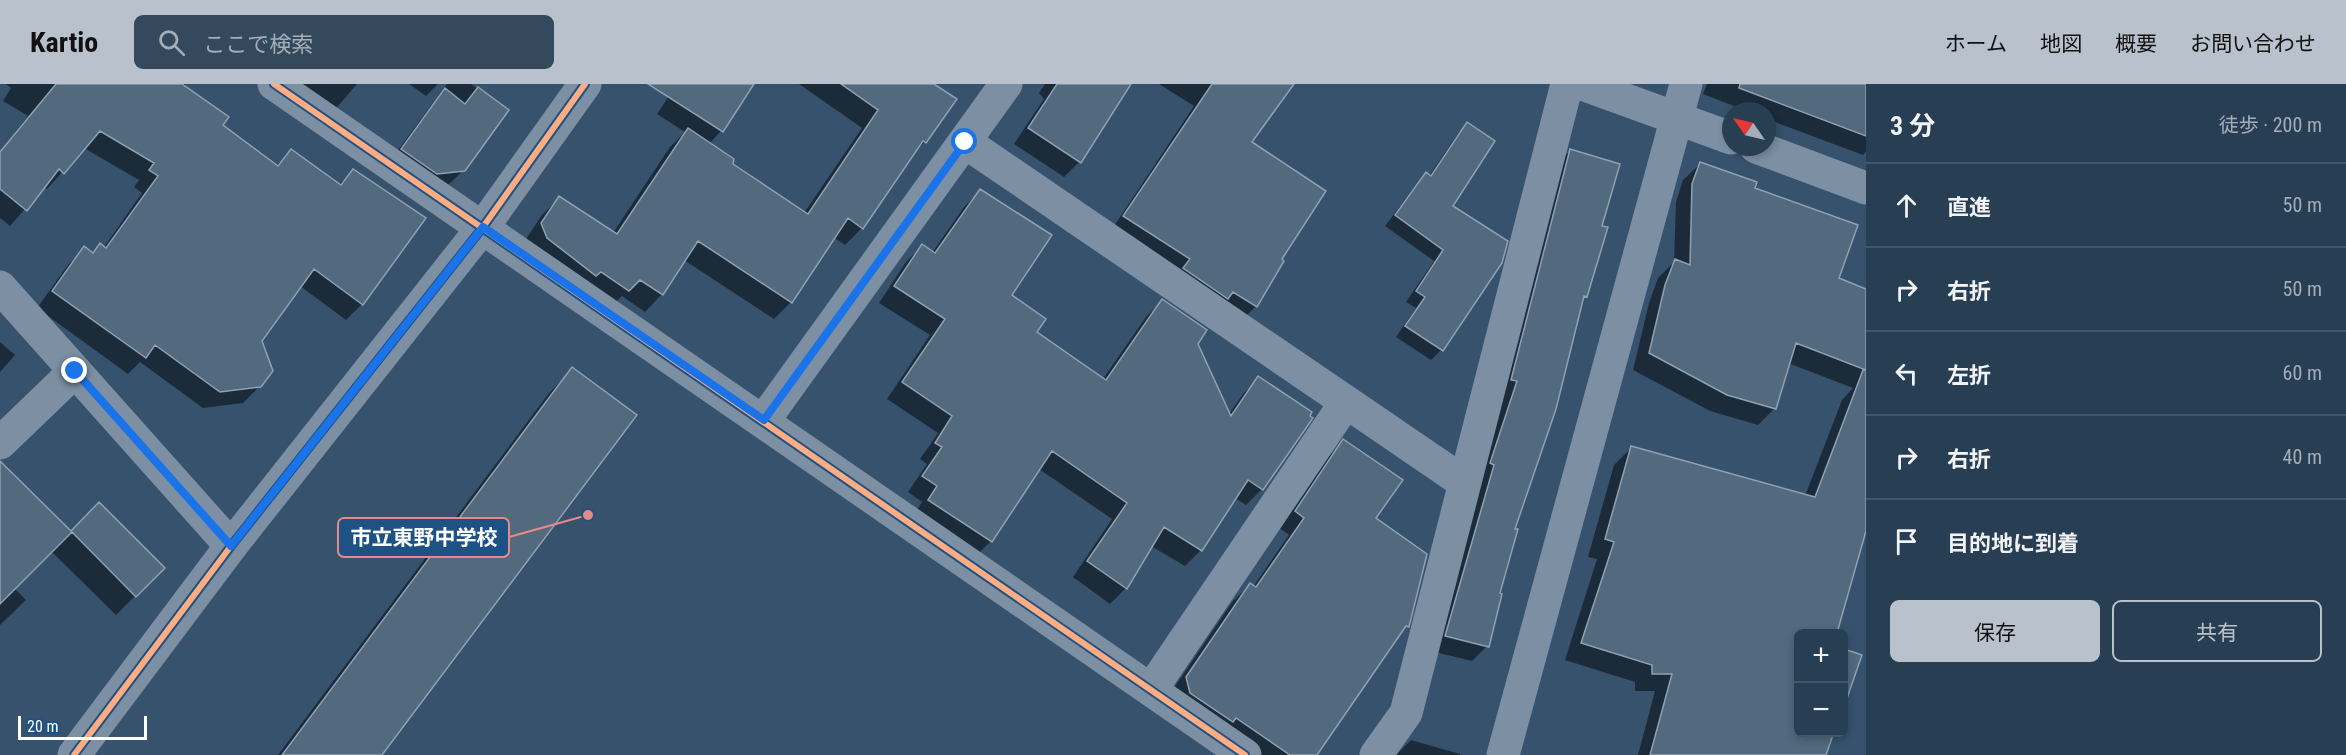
<!DOCTYPE html>
<html lang="ja">
<meta charset="utf-8">
<style>
body{margin:0;font-family:"Roboto Condensed","Noto Sans JP",sans-serif;background:#34495c;color:#f1f3f6}
.controls{position:absolute;right:18px;bottom:18px;display:grid;overflow:hidden;border-radius:9px;box-shadow:0 3px 9px #0003}
.controls button{width:54px;height:54px;display:grid;place-items:center;padding:0;border:0;border-bottom:2px solid #445769;background:#283e52;color:#f1f3f6;font:30px sans-serif}
.compass{position:absolute;left:1722px;top:18px;width:54px;height:54px;border-radius:50%;background:#283e52;box-shadow:0 3px 9px #0003;rotate:304deg}
.scale{position:absolute;left:18px;bottom:15px;width:129px;box-sizing:border-box;padding-left:6px;border:3px solid #fff;border-top:0;font-size:16px;line-height:21px;white-space:nowrap;color:#fff;-webkit-text-stroke:4px #1f5284;paint-order:stroke}
.stop{position:absolute;width:18px;height:18px;margin:-14px;border:4px solid #1a73e8;border-radius:50%;background:#fff}
.stop.end{background:#1a73e8;border-color:#fff;box-shadow:0 2px 6px #0008}
.list{margin:0;padding:0;list-style:none}
h2{display:flex;justify-content:space-between;align-items:center;height:78px;margin:0;padding:0 24px;font-size:26px}
h2 small{font-size:20px;font-weight:400;color:#a5aeb8}
.list li{display:grid;grid-template-columns:39px 1fr auto;gap:18px;align-items:center;box-sizing:border-box;height:84px;padding:0 24px;border-top:2px solid #445769}
.list b{display:block;font-size:22px;white-space:nowrap}
.list em{font-size:20px;font-style:normal;color:#a5aeb8}
.actions{display:flex;gap:12px;padding:18px 24px}
.actions a{flex:1;padding:14px 0;border:2px solid #b9c2cc;border-radius:9px;text-align:center;font-size:21px;color:#b9c2cc}
.actions .main{background:#b9c2cc;color:#111}
.icon{flex:none;width:33px;height:33px;fill:none;stroke:currentColor;stroke-width:2;stroke-linecap:round;stroke-linejoin:round}
.map{position:relative;flex:none;width:1866px;height:671px;overflow:hidden}
header{display:flex;align-items:center;gap:36px;box-sizing:border-box;height:84px;padding:0 30px;background:#b9c2cc;color:#111}
header strong{font-size:28px}
nav{display:flex;gap:33px;margin-inline-start:auto;font-size:21px}
.search{width:420px;height:54px;background:#34495c;display:flex;align-items:center;gap:15px;box-sizing:border-box;padding:0 21px;border-radius:9px;color:#a5aeb8;font-size:22px}
main{display:flex}
aside{flex:1;background:#283e52}
.map>svg:first-child{display:block}
.shadow{fill:#0007}
.building{fill:#52697e;stroke:#90a1b1;stroke-width:1.5}
.lines{fill:none;stroke-linecap:round;stroke-linejoin:round}
.minor{stroke:#7c8fa3;stroke-width:33}
.tertiary{stroke:#7c8fa3;stroke-width:33}
.cycleway-casing{stroke:#1f5284;stroke-width:10}
.cycleway{stroke:#ffac80;stroke-width:6}
.route{stroke:#1a73e8;stroke-width:8}
.leader{fill:none;stroke:#e88989;stroke-width:2}
.callout-dot{fill:#e88989;stroke:#1f5284;stroke-width:2}
.callout{fill:#1f5284;stroke:#e88989;stroke-width:2}
.callout-label{font-size:21px;text-anchor:middle;font-weight:bold;fill:#fff}
</style>
<header>
<strong>Kartio</strong>
<div class="search"><svg class="icon" aria-label="search" viewBox="0 0 24 24"><circle cx="10" cy="10" r="6"/><path d="M15 15l6 6"/></svg>ここで検索</div>
<nav><a>ホーム</a><a>地図</a><a>概要</a><a>お問い合わせ</a></nav>
</header>
<main>
<div class="map">
<svg width="1866" height="671" viewBox="0 0 1866 671">
<rect width="100%" height="100%" fill="#36526d"/>
<path class="shadow" d="M6,0h180l-2,3 37,39 55,40 15,-15 47,34 15,-14 9,133 -16,16 -46,-34 -40,55v45l-17,17 -40,5 -63,-46 -12,12 -91,-66 31,-43 16,-17 8,6 8,-9 4,2 38,-54 -8,-6 5,-7 -55,-32 -37,41 -3,-2 -34,39 -10,-8v-67l28,-35 -25,-15 8,-13z
M296,0h61l-31,36z
M409,0h29l-12,12z
M447,0h24l36,26 -43,60 -16,15 -61,-20z
M677,0h75l-31,47 -12,13 22,21 73,48 58,-85 -63,-44h133l23,16 -30,42 -16,16 -47,70 -17,17 -12,-8 -42,65 -17,17 -90,-59 -22,34 -17,18 -23,-16 -12,11 -86,-65 18,-27 17,-17 54,35 57,-86 15,-15 -28,-18z
M1045,0h85l-51,78 -15,15 -50,-33 30,-45 -5,-6z
M1159,0h123l-32,59 29,117 -23,46 -15,15 -131,-89 84,-126z
M1707,0h159v67l-3,4 -96,-36v-8h-20l-44,-17z
M1467,40l-16,82 49,57 -59,87 -10,10 -35,-23 20,-29 -10,-6 28,-41 -49,-35 31,-41 10,-11 3,2 28,-41z
M1570,67l31,76 -15,69 -5,5 -68,229 -26,116 -15,15 -41,-10 124,-485z
M1700,80l53,25 84,90 29,12v83l-8,8 8,3v140l-30,109h-38v98l-3,23h-157l17,-64h-20v-9l-70,-22 32,-101 -9,-2 26,-92 17,-17 174,48 37,-96 11,-12 -65,-25 -13,45 -17,17 -48,-14 -77,-41 16,-67 9,-25 16,-16 2,-60 7,-22z
M980,107l30,105 25,37 68,46 43,-62 16,-16 34,43 33,70 14,-20 16,-16 3,111 -16,16 -11,-7 -34,52 -16,16 -34,-20 -25,42 -16,16 -37,-27 39,-58 -73,-50 -48,72 -16,16 -62,-41 9,-14 -14,-10 19,-28 -7,-5 18,-26 -51,-34 43,-64 -51,-32 27,-41 16,-16 10,7 32,-46z
M0,258l15,13 -15,17z
M573,285l-193,386h-102l271,-362z
M1344,357l30,78 33,107 -9,9 -83,120h-66l-79,-61 63,-93 17,-16 3,2 36,-52 -10,-7 48,-70z
M0,392l71,57 28,-28 64,63 -47,47 -65,-64 -37,37 12,12 -26,25z
M1844,567l16,5 -16,47z
M1411,656l49,14v1h-64z"/>
<path class="building" d="M56,0h126l47,33 -6,8 55,41 13,-17 50,36 12,-16 73,49 -63,87 -49,-36 -52,72 11,30 -12,16 -41,5 -65,-47 -9,13 -94,-67 32,-45 9,7 7,-10 6,5 52,-72 -9,-6 5,-7 -54,-32 -36,43 -5,-5 -32,42 -27,-22v-37z
M648,0h106l-31,48z
M841,0h93l23,15 -31,44 -3,-2 -60,88 -15,-11 -56,85 -94,-62 -35,54 -23,-15 -11,11 -28,-19 -5,4 -49,-38 -6,-15 18,-27 58,38 71,-106 46,31 -1,5 75,50 70,-104z
M1057,0h74l-50,79 -53,-35z
M1212,0h82l-42,58 74,49 -44,68 2,2 -27,46 -24,-15 -5,7 -45,-31 7,-9 -67,-43z
M1740,0h126v52l-127,-48z
M478,3l31,23 -44,61 -28,3 -36,-25 44,-61 20,16z
M1467,38l28,19 -42,65 55,35 -6,22 -59,88 -38,-25 20,-29 -9,-6 27,-41 -48,-35 31,-43 5,4z
M1570,65l50,15 -18,62 6,1 -21,70 -3,-1 -28,113 -41,120h3l-18,64 2,1 -13,53 -44,-11 49,-171 -4,-2 27,-82 -6,-1z
M1700,78l57,20 -2,6 103,37 -19,53 27,11v242l-29,102h-39v99h36l-8,23h-176l22,-81h-20v-9l-71,-22 33,-101 -9,-3 26,-93 184,51 48,-127h3l-70,-27 -20,66 -49,-14 -78,-42 16,-68 10,-26 15,6 2,-81z
M980,105l72,46 -40,60 34,24 -9,13 69,48 56,-81 45,31 -9,14 33,72 27,-40 54,36 -2,4 3,2 -50,72 -15,-10 -46,71 -38,-24 -37,62 -40,-28 40,-58 -75,-52 -60,91 -64,-42 9,-14 -15,-10 20,-29 -7,-4 17,-27 -50,-34 43,-63 -51,-33 28,-42 13,9z
M572,283l65,48 -255,340h-100z
M1343,355l60,41 -27,38 51,36 -18,73 -3,-1 -89,129h-27l-54,-37 -3,4 -43,-29 -4,-16 64,-94 6,4 48,-69 -9,-7z
M0,377l71,70 28,-29 66,66 -29,29 -64,-65 -72,72z
M1844,565l18,6 -18,52z"/>
<g class="lines">
<path class="minor" d="M274,0l971,671
M1582,0l149,54
M965,58l500,341
M1756,63l110,41
M0,203l231,259
M764,336l242,-336
M0,359l75,-72
M1151,606l195,-288
M1376,671l30,-42 161,-629
M1503,671l183,-671"/>
<path class="tertiary" d="M74,671l157,-209 252,-319 102,-143"/>
<defs>
<path id="cycleway" d="M274,0l971,671
M74,671l157,-209 252,-319 102,-143"/>
</defs>
<use href="#cycleway" class="cycleway-casing"/>
<use href="#cycleway" class="cycleway"/>
</g>
<g class="lines">
<path class="route" d="M75,287l156,175 252,-319 281,193 201,-278"/>
</g>
<path class="leader" d="M588 431L509 453"/>
<circle class="callout-dot" cx="588" cy="431" r="6"/>
<rect class="callout" x="338" y="434" width="171" height="39" rx="6"/>
<g class="callout-label">
<text x="424" y="461">市立東野中学校</text>
</g>
</svg>
<div class="controls">
<button>+</button>
<button>−</button>
</div>
<svg class="compass" viewBox="-18 -18 36 36"><path d="M0-13l5 13h-10z" fill="#e53935"/><path d="M0 13l5-13h-10z" fill="#a5aeb8"/></svg>
<div class="scale">20 m</div>
<div class="stop" style="left:965px;top:58px"></div>
<div class="stop end" style="left:75px;top:287px"></div>
</div>
<aside>
<h2>3 分<small>徒歩 · 200 m</small></h2>
<ul class="list">
<li><svg class="icon" aria-label="ahead" viewBox="0 0 24 24"><path d="M12 20V5M6 11l6-6 6 6"/></svg><div><b>直進</b></div><em>50 m</em></li>
<li><svg class="icon" aria-label="right" viewBox="0 0 24 24"><path d="M7 20v-9h11M14 6l5 5-5 5"/></svg><div><b>右折</b></div><em>50 m</em></li>
<li><svg class="icon" aria-label="left" viewBox="0 0 24 24"><path d="M17 20v-9H6M10 6l-5 5 5 5"/></svg><div><b>左折</b></div><em>60 m</em></li>
<li><svg class="icon" aria-label="right" viewBox="0 0 24 24"><path d="M7 20v-9h11M14 6l5 5-5 5"/></svg><div><b>右折</b></div><em>40 m</em></li>
<li><svg class="icon" aria-label="arrive" viewBox="0 0 24 24"><path d="M6 21V4h12l-3 4 3 4H6"/></svg><div><b>目的地に到着</b></div></li>
</ul>
<div class="actions"><a class="main">保存</a><a>共有</a></div>
</aside>
</main>
